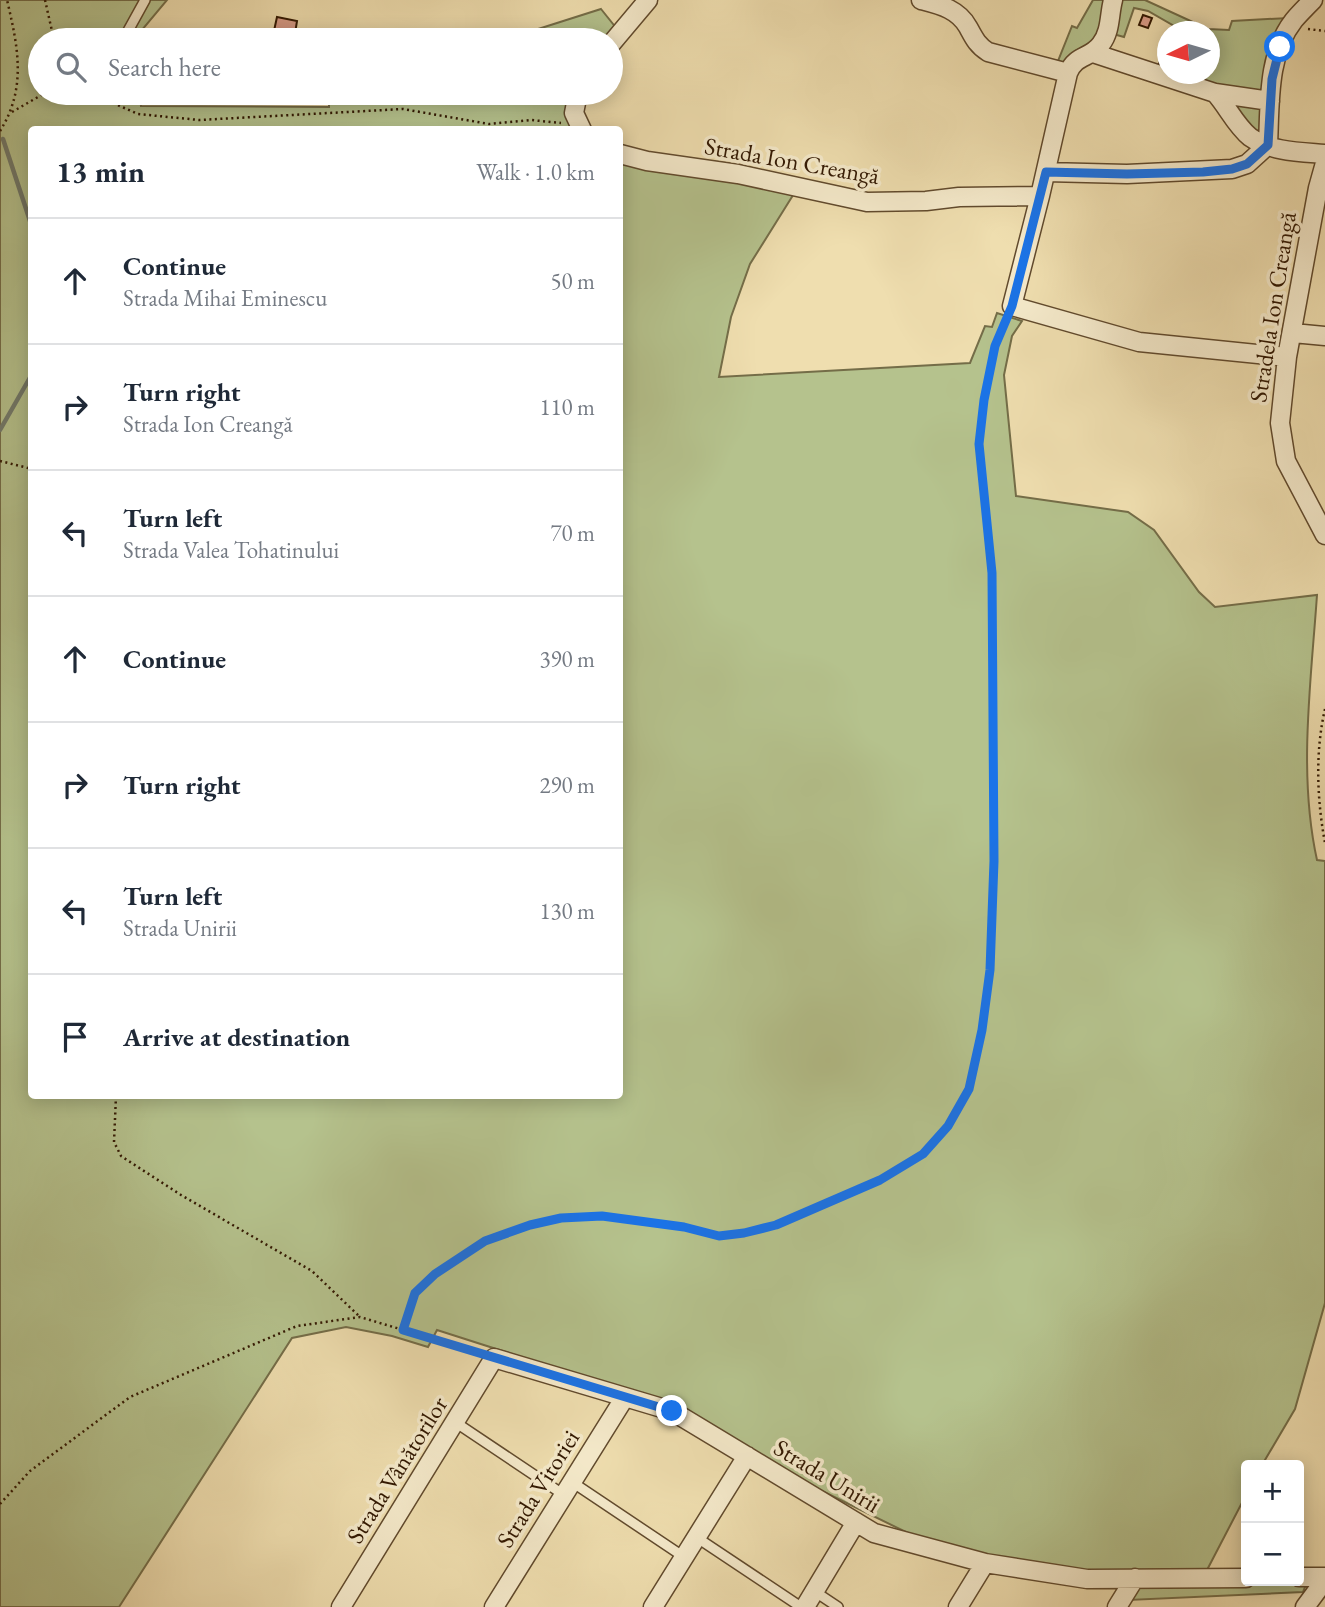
<!DOCTYPE html>
<meta charset="utf-8">
<style>
body{margin:0;font-family:"EB Garamond",serif;background:#f2f2f3;color:#1f2937}
.controls{position:absolute;right:21px;bottom:21px;display:grid;overflow:hidden;border-radius:7px;box-shadow:0 4px 18px #0003}
.controls button{width:63px;height:63px;display:grid;place-items:center;padding:0;border:0;border-bottom:2px solid #e0e1e3;background:#fff;color:#1f2937;font:35px sans-serif}
.compass{position:absolute;left:1157px;top:21px;width:63px;height:63px;border-radius:50%;background:#fff;box-shadow:0 4px 18px #0003;rotate:265deg}
.stop{position:absolute;width:21px;height:21px;margin:-16px;border:5px solid #1a73e8;border-radius:50%;background:#fff}
.stop.end{background:#1a73e8;border-color:#fff;box-shadow:0 2px 7px #0008}
.list{margin:0;padding:0;list-style:none}
h2{display:flex;justify-content:space-between;align-items:center;height:91px;margin:0;padding:0 28px;font-size:30px}
h2 small{font-size:23px;font-weight:400;color:#747a83}
.list li{display:grid;grid-template-columns:46px 1fr auto;gap:21px;align-items:center;box-sizing:border-box;height:126px;padding:0 28px;border-top:2px solid #e0e1e3}
.list b{display:block;font-size:26px;white-space:nowrap}
.list p{margin:0;font-size:23px;white-space:nowrap;color:#747a83}
.list em{font-size:23px;font-style:normal;color:#747a83}
.icon{flex:none;width:38px;height:38px;fill:none;stroke:currentColor;stroke-width:2;stroke-linecap:round;stroke-linejoin:round}
.map{position:relative;flex:none;width:1325px;height:1607px;overflow:hidden}
.search{position:absolute;background:#fff;box-shadow:0 4px 18px #0003;left:28px;top:28px;width:595px;height:77px;display:flex;align-items:center;gap:18px;box-sizing:border-box;padding:0 24px;border-radius:38px;color:#747a83;font-size:26px}
.panel{position:absolute;background:#fff;box-shadow:0 4px 18px #0003;left:28px;top:126px;width:595px;height:973px;border-radius:7px}
.map>svg:first-child{display:block}
.green{fill:#b5c28d;stroke:#746d48;stroke-width:2}
.lines{fill:none;stroke-linecap:round;stroke-linejoin:round}
.stream{stroke:#717a6c;stroke-width:4.5}
.building{fill:#da9d89;stroke:#321802;stroke-width:2}
.lane-casing{stroke:#614a2d;stroke-width:12}
.street-casing{stroke:#614a2d;stroke-width:21}
.path{stroke:#321802;stroke-width:2.5;stroke-dasharray:2 3.5;stroke-linecap:butt}
.lane{stroke:#f5eacb;stroke-width:9}
.street{stroke:#f5eacb;stroke-width:18}
.route{stroke:#1a73e8;stroke-width:9}
.labels{text-anchor:middle;stroke-width:7;stroke-linejoin:round;paint-order:stroke}
.street-label{font-size:24px;fill:#321802;stroke:#f5eacb}
</style>
<div class="map">
<svg width="1325" height="1607" viewBox="0 0 1325 1607">
<rect width="100%" height="100%" fill="#efdeaf"/>
<filter id="stains"><feTurbulence type="fractalNoise" baseFrequency=".00286" numOctaves="4"/><feColorMatrix values="0 0 0 0 .2 0 0 0 0 .09 0 0 0 0 .02 0 0 0 .5 -.17"/></filter>
<radialGradient id="worn" r=".72"><stop offset=".6" stop-color="#630" stop-opacity="0"/><stop offset="1" stop-color="#630" stop-opacity=".3"/></radialGradient>
<path class="green" d="M0,0h167l-26,31v9h-101v53h100l1,13 188,1v-14h243l3,36 -543,1v966h588v-937l175,33 -45,72 -19,53 -12,60 251,-14 15,-37 7,1 5,-14 25,8 -10,15 -8,39 12,121 112,16 26,18 45,62 16,15 102,-12c-6,87 -19,179 0,265l8,1v442l-30,106 -33,56h-16v30l-39,75 -99,5 -125,-21 -71,-19 -96,-47 -135,-80 -244,-78 -9,17 -36,-11 -46,-9 -54,11 -173,269h-119z
M1093,0h16l-12,40 -22,11 -12,15h-7l16,-40 5,2z
M1117,0h28l63,29 21,1 3,-9 56,-3 -23,70 -10,4 -59,-11 1,-7h13v-42l-27,-1 -35,-20 -14,-3 -10,29 -11,-3z
M601,9l16,20 -8,11h-126l52,-10z
M1228,100l36,4 -3,29 -12,-2z
M1234,1582h73l-4,10 -174,8 9,-14z"/>
<g class="lines">
<path class="stream" d="M3,139l29,88
M0,430l32,-56"/>
</g>
<path class="building" d="M1143,15l9,3 -4,10 -9,-3z
M277,17l20,4 -3,19h-22z
M1165,43l3,1v23l-9,-3z"/>
<g class="lines">
<defs>
<path id="lane" d="M123,40l22,-40
M105,99l2,-6
M455,1422l109,73
M572,1482l112,75
M696,1537l105,70
M814,1591l24,16"/>
<path id="street" d="M921,0c19,5 37,9 47,27 6,11 9,18 20,25l80,21
M1113,0c-4,15 -2,31 -12,44 -11,15 -25,10 -33,29l-28,123 -28,110 127,36 148,15
M611,44l37,-44
M1093,53l122,40 55,8
M578,93l-4,20 8,17
M1215,93c12,13 21,33 35,44 21,15 51,15 75,17
M1268,145c2,-41 -1,-91 26,-125 6,-7 13,-14 19,-20
M620,154l27,7 91,13 129,28 59,-1 33,-4 81,-1
M1325,163l-7,25 -31,169 -7,66 6,38 39,74
M1046,172l81,2 105,-5 15,-5 21,-19
M1293,333l32,3
M1299,1577h26
M341,1607l153,-249 178,53 202,122 111,30 102,16 159,-1
M494,1607l131,-210
M653,1607l94,-151
M805,1607l51,-85
M958,1607l27,-44
M1117,1607l18,-29
M1305,1607l20,-27"/>
</defs>
<use href="#lane" class="lane-casing"/>
<use href="#street" class="street-casing"/>
<path class="path" d="M45,0l9,40
M1308,29l17,2
M113,103l25,11 61,6 204,-11 86,15 42,-4 30,3
M12,112l33,-19
M0,131c27,-43 18,-84 7,-131
M0,461l32,8
M1325,709c-10,43 -8,91 0,134
M116,1096l-2,46 7,14 60,39 131,76 48,46
M403,1330l12,-37 20,-19 50,-33 45,-16 31,-7 41,-2 82,11 35,8 25,-2 32,-8 104,-45 43,-26 26,-28 20,-37 13,-59 8,-60 4,-109 -2,-288 -13,-129 4,-44 12,-54 11,-25
M0,1504l30,-33 100,-74 167,-71 63,-9 120,36"/>
<use href="#lane" class="lane"/>
<use href="#street" class="street"/>
</g>
<g class="lines">
<path class="route" d="M672,1411l-269,-81 12,-37 20,-19 50,-33 45,-16 31,-7 41,-2 82,11 35,9 25,-3 32,-8 104,-45 43,-26 25,-28 21,-37 13,-59 8,-60 4,-109 -2,-288 -13,-129 5,-44 11,-54 17,-40 34,-134 81,2 76,-2 29,-3 15,-5 21,-19 4,-66 8,-32"/>
</g>
<g class="labels">
<g class="street-label">
<text transform="translate(792 161) rotate(10)" y="8">Strada Ion Creangă</text>
<text transform="translate(1273 307) rotate(-81)" y="8">Stradela Ion Creangă</text>
<text transform="translate(397 1470) rotate(-58)" y="8">Strada Vânătorilor</text>
<text transform="translate(827 1476) rotate(31)" y="8">Strada Unirii</text>
<text transform="translate(538 1489) rotate(-58)" y="8">Strada Vitoriei</text>
</g>
</g>
<rect width="100%" height="100%" filter="url(#stains)"/>
<rect width="100%" height="100%" fill="url(#worn)"/>
</svg>
<div class="controls">
<button>+</button>
<button>−</button>
</div>
<svg class="compass" viewBox="-18 -18 36 36"><path d="M0-13l5 13h-10z" fill="#e53935"/><path d="M0 13l5-13h-10z" fill="#747a83"/></svg>
<div class="stop" style="left:1280px;top:47px"></div>
<div class="stop end" style="left:672px;top:1411px"></div>
<div class="search"><svg class="icon" aria-label="search" viewBox="0 0 24 24"><circle cx="10" cy="10" r="6"/><path d="M15 15l6 6"/></svg>Search here</div>
<section class="panel">
<h2>13 min<small>Walk · 1.0 km</small></h2>
<ul class="list">
<li><svg class="icon" aria-label="ahead" viewBox="0 0 24 24"><path d="M12 20V5M6 11l6-6 6 6"/></svg><div><b>Continue</b><p>Strada Mihai Eminescu</p></div><em>50 m</em></li>
<li><svg class="icon" aria-label="right" viewBox="0 0 24 24"><path d="M7 20v-9h11M14 6l5 5-5 5"/></svg><div><b>Turn right</b><p>Strada Ion Creangă</p></div><em>110 m</em></li>
<li><svg class="icon" aria-label="left" viewBox="0 0 24 24"><path d="M17 20v-9H6M10 6l-5 5 5 5"/></svg><div><b>Turn left</b><p>Strada Valea Tohatinului</p></div><em>70 m</em></li>
<li><svg class="icon" aria-label="ahead" viewBox="0 0 24 24"><path d="M12 20V5M6 11l6-6 6 6"/></svg><div><b>Continue</b></div><em>390 m</em></li>
<li><svg class="icon" aria-label="right" viewBox="0 0 24 24"><path d="M7 20v-9h11M14 6l5 5-5 5"/></svg><div><b>Turn right</b></div><em>290 m</em></li>
<li><svg class="icon" aria-label="left" viewBox="0 0 24 24"><path d="M17 20v-9H6M10 6l-5 5 5 5"/></svg><div><b>Turn left</b><p>Strada Unirii</p></div><em>130 m</em></li>
<li><svg class="icon" aria-label="arrive" viewBox="0 0 24 24"><path d="M6 21V4h12l-3 4 3 4H6"/></svg><div><b>Arrive at destination</b></div></li>
</ul>
</section>
</div>
